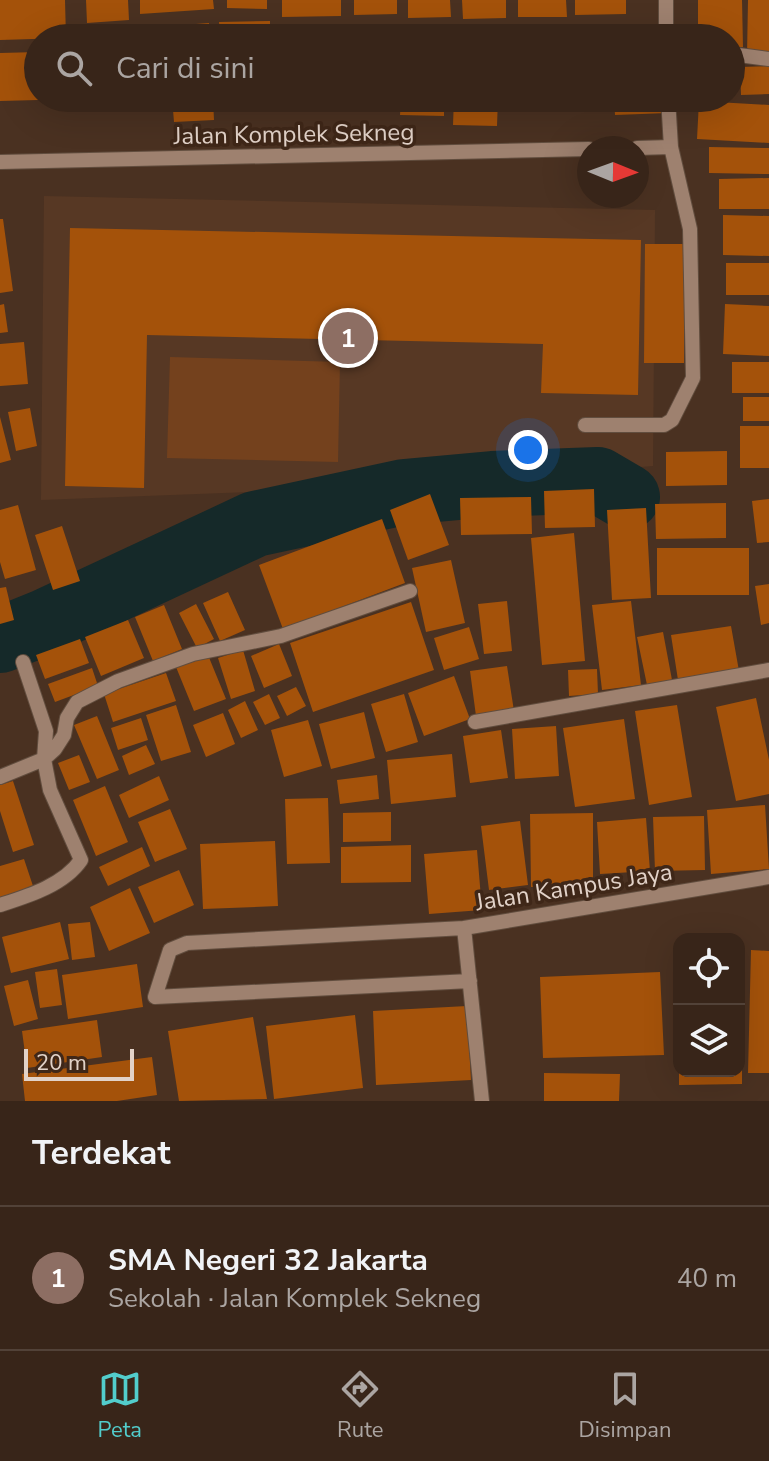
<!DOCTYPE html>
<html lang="id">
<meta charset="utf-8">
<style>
body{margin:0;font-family:"Nunito Sans",sans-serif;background:#433126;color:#f1f3f6}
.controls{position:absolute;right:24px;bottom:24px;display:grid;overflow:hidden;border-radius:16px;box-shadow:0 8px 32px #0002}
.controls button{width:72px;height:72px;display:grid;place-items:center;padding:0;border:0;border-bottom:2px solid #524238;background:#382519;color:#f1f3f6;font:40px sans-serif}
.compass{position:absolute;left:577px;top:136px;width:72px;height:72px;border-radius:50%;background:#382519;box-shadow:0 8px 32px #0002;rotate:91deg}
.scale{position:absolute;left:24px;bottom:20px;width:110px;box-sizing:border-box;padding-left:8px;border:4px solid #e2d2c8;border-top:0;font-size:22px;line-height:28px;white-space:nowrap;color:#e2d2c8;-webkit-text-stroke:6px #3f2718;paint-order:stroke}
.you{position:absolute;left:528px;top:450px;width:28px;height:28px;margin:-20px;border:6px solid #fff;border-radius:50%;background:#1a73e8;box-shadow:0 0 0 12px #1a73e833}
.badge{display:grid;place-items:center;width:52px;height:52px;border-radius:50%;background:#52cdcc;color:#fff;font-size:26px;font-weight:700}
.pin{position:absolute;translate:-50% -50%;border:4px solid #fff;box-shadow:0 2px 8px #0006}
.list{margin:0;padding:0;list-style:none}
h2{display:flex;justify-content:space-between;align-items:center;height:104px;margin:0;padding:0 32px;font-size:34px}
h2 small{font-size:26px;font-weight:400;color:#aba5a2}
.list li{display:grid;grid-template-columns:52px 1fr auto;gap:24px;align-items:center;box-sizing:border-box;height:144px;padding:0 32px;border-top:2px solid #524238}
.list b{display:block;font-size:30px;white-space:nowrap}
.list p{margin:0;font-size:26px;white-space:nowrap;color:#aba5a2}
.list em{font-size:26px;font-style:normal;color:#aba5a2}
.icon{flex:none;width:44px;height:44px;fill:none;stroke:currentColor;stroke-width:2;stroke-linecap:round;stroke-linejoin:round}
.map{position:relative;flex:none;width:769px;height:1101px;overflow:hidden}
.search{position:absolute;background:#382519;box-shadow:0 8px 32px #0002;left:24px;right:24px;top:24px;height:88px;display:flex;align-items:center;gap:20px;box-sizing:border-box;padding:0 28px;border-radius:44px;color:#aba5a2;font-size:30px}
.sheet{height:248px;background:#382519}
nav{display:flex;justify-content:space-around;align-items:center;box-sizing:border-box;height:112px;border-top:2px solid #524238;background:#382519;font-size:22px;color:#aba5a2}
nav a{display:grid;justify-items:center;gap:4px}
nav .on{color:#52cdcc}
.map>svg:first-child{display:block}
.built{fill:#573824}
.green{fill:#74411d}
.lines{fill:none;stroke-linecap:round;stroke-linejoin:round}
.river{stroke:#152929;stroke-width:66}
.building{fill:#a4520a}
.minor-casing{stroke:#614d3e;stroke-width:16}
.minor{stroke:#9e816f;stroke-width:14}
.labels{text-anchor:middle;stroke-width:7;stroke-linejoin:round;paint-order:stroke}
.street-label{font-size:24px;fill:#e2d2c8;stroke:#3f2718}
</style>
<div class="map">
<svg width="769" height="1101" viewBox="0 0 769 1101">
<rect width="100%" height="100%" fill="#4a3121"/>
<path class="built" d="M44,196l611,14 -2,256 -269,21 -343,13z"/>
<path class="green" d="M170,357l170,5 -2,100 -171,-4z"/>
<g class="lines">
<path class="river" d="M0,640l45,-18 210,-98 149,-32 88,-8 106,-4 29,17"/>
</g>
<path class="building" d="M0,0h65l1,38 -66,2z
M86,0h42l1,20 -42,3z
M140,0h73l1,9 -74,5z
M227,0h40v9l-40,-1z
M282,0h59v16l-59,1z
M354,0h43v14l-43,1z
M408,0h42l1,17 -43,1z
M462,0h44v18l-43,1z
M518,0h48l1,17h-49z
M575,0h51v14l-51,1z
M698,0h44l1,47h-12v-9h-33z
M748,0h21v55h-22z
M270,21v17h-50l-1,-16z
M209,23l1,15h-41v-12z
M387,25l1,13h-108v-9z
M402,25l44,1 -1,12h-43z
M512,29h34v9h-34z
M664,29v9h-52l-1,-7z
M602,30v8h-44v-7z
M161,33v5h-38l-1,-4z
M38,52v48l-38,1v-48z
M769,66v28l-28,1 -1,-28z
M69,98h46v5l-46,2z
M124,98h39v8l-38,1z
M172,98h41l1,22 -40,2z
M222,98h51v10l-51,2z
M283,98h107l1,7 -108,5z
M401,98h43v18l-44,-1z
M454,98h44l-1,28 -44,-1z
M512,98h34v8h-34z
M560,98h44v11l-44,1z
M614,98h53l1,15 -53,2z
M699,101l70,4v38l-72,-4z
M709,147l60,1v26l-60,-1z
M769,178v31h-50v-30z
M723,215l46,1v40l-46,-1z
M0,219h3l10,72 -13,2z
M70,228l571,12 -3,155 -97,-2 2,-49 -396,-9 -3,153 -79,-2z
M645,244h39v119h-40z
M726,263h43v32h-43z
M4,304l4,28 -8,1v-28z
M725,304l44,2v50l-46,-2z
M24,342l4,42 -28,2v-42z
M732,362h37v31h-37z
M743,397h26v24h-26z
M30,408l7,38 -21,5 -8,-39z
M0,417l11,43 -11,3z
M740,426h29v42h-29z
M727,451v34l-61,1v-34z
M594,489l1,38 -50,1 -1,-37z
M430,494l19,51 -41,15 -18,-50z
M531,497l1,37 -71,1 -1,-37z
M769,499v43l-12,1 -5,-42z
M726,503v35l-70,1 -1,-35z
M18,505l18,65 -31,9 -5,-17v-52z
M646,508l5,90 -39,2 -5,-90z
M382,519l23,64 -122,46 -24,-64z
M62,526l18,55 -27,9 -18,-55z
M574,533l11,128 -43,4 -11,-127z
M657,548h92v47h-92z
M451,560l14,63 -39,9 -14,-64z
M769,584v39l-8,2 -6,-39z
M6,587l8,33 -14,4v-36z
M228,592l17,38 -25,11 -17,-38z
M507,601l5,50 -28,3 -6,-50z
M631,601l10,84 -39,5 -10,-85z
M411,602l23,68 -121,42 -23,-69z
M196,604l18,35 -17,9 -18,-35z
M164,605l18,44 -29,12 -18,-44z
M128,620l16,38 -43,18 -16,-39z
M731,626l8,45 -61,9 -7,-45z
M469,627l10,32 -35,11 -10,-32z
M663,632l9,48 -25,5 -10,-48z
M80,639l9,24 -44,16 -9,-24z
M279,644l13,32 -28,12 -13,-32z
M243,650l12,41 -24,8 -13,-41z
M208,655l18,44 -32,12 -18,-44z
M507,666l7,45 -38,5 -6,-45z
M92,668l6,18 -43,16 -7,-18z
M597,669l1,25 -29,2 -1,-26z
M166,673l10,28 -63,21 -9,-28z
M454,676l16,43 -46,17 -16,-43z
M296,687l10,19 -19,10 -10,-20z
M269,694l11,24 -15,7 -12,-23z
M404,694l14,48 -32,10 -15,-48z
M756,698l13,62v34l-33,7 -20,-94z
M245,701l13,29 -17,8 -13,-28z
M176,705l15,47 -30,9 -15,-46z
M677,705l15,92 -43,8 -14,-94z
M364,712l11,46 -44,11 -12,-45z
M223,713l12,31 -29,13 -13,-32z
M97,716l22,54 -22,9 -23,-54z
M141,718l7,22 -30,10 -7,-22z
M624,719l11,80 -60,8 -12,-79z
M308,720l14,46 -38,11 -13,-47z
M556,726l3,50 -44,3 -3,-50z
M501,730l7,48 -38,5 -7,-47z
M146,745l9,19 -26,11 -7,-19z
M452,754l4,43 -65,7 -4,-44z
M79,755l11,27 -21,8 -11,-27z
M377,775l2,24 -39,5 -3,-24z
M159,776l10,24 -40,18 -10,-23z
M13,781l21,64 -21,7 -13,-41v-26z
M105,786l23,56 -32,14 -23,-56z
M328,798l2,65 -43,1 -2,-65z
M765,805l4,64 -58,5 -4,-64z
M170,809l17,40 -32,13 -17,-40z
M391,812v29l-48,1v-29z
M593,813v73l-62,1 -1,-73z
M704,816l1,54 -50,1 -2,-54z
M646,818l4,53 -50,3 -3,-52z
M520,821l8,64 -39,5 -8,-64z
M275,841l3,65 -75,3 -3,-65z
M411,845v37l-70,1v-36z
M142,847l8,19 -42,20 -9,-19z
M477,850l5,60 -53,4 -5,-60z
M24,859l10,30 -34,11v-34z
M179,870l15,35 -40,18 -16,-36z
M130,888l20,45 -41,18 -19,-44z
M60,922l9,37 -58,14 -9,-36z
M90,922l5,35 -23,3 -4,-36z
M751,950l18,1v122h-21z
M137,964l6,43 -75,12 -6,-44z
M57,969l5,36 -22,3 -5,-36z
M660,972l4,83 -121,3 -3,-81z
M28,980l10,39 -24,7 -10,-40z
M467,1006l4,74 -95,5 -3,-74z
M355,1015l8,73 -89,11 -8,-73z
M253,1017l14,82 -88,2 -11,-70z
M97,1020l5,37 -75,11 -5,-37z
M739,1030h3v54l-63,1v-14h60z
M152,1057l5,38 -40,6h-92l-3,-27z
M544,1073l76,1 -1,27h-75z"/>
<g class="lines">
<defs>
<path id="minor" d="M666,38v-38
M731,54l38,5
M637,148l34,-1
M0,162l589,-13
M585,425h79l8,-5 21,-42 -3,-149 -19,-82 -3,-49
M475,722l294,-52
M0,777l44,-18 11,-10 9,-14 3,-17 10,-16 41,-21 75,-27 88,-18 129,-45
M0,905c28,-9 64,-20 81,-45l-31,-70 -6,-31 2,-28 -23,-69
M464,928l-277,15 -17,7 -15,47 315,-16
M482,1101l-18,-173 305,-51"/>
</defs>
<use href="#minor" class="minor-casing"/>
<use href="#minor" class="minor"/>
</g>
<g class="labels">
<g class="street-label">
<text transform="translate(294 134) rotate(-1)" y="8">Jalan Komplek Sekneg</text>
<text transform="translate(574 887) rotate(-9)" y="8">Jalan Kampus Jaya</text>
</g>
</g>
</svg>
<div class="controls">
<button><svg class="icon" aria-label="locate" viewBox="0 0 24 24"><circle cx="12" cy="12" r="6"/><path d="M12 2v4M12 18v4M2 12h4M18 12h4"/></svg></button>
<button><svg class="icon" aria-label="layers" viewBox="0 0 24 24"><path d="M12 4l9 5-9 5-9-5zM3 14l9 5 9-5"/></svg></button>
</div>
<svg class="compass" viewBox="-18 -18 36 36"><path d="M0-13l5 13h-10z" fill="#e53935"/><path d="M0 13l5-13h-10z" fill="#aba5a2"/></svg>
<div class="scale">20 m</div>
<div class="you"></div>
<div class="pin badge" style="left:348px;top:338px;background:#8d6e63">1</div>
<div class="search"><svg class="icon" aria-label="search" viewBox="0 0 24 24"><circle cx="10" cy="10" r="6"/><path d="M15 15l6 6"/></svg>Cari di sini</div>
</div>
<section class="sheet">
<h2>Terdekat<small></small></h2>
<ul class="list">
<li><span class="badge" style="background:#8d6e63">1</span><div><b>SMA Negeri 32 Jakarta</b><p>Sekolah · Jalan Komplek Sekneg</p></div><em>40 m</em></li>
</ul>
</section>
<nav>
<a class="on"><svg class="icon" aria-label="map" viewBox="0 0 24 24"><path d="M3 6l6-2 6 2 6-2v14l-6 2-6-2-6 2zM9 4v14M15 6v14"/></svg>Peta</a>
<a><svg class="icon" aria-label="directions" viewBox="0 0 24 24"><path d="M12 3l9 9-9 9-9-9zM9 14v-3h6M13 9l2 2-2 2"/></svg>Rute</a>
<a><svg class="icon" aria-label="saved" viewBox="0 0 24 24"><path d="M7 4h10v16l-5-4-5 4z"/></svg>Disimpan</a>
</nav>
